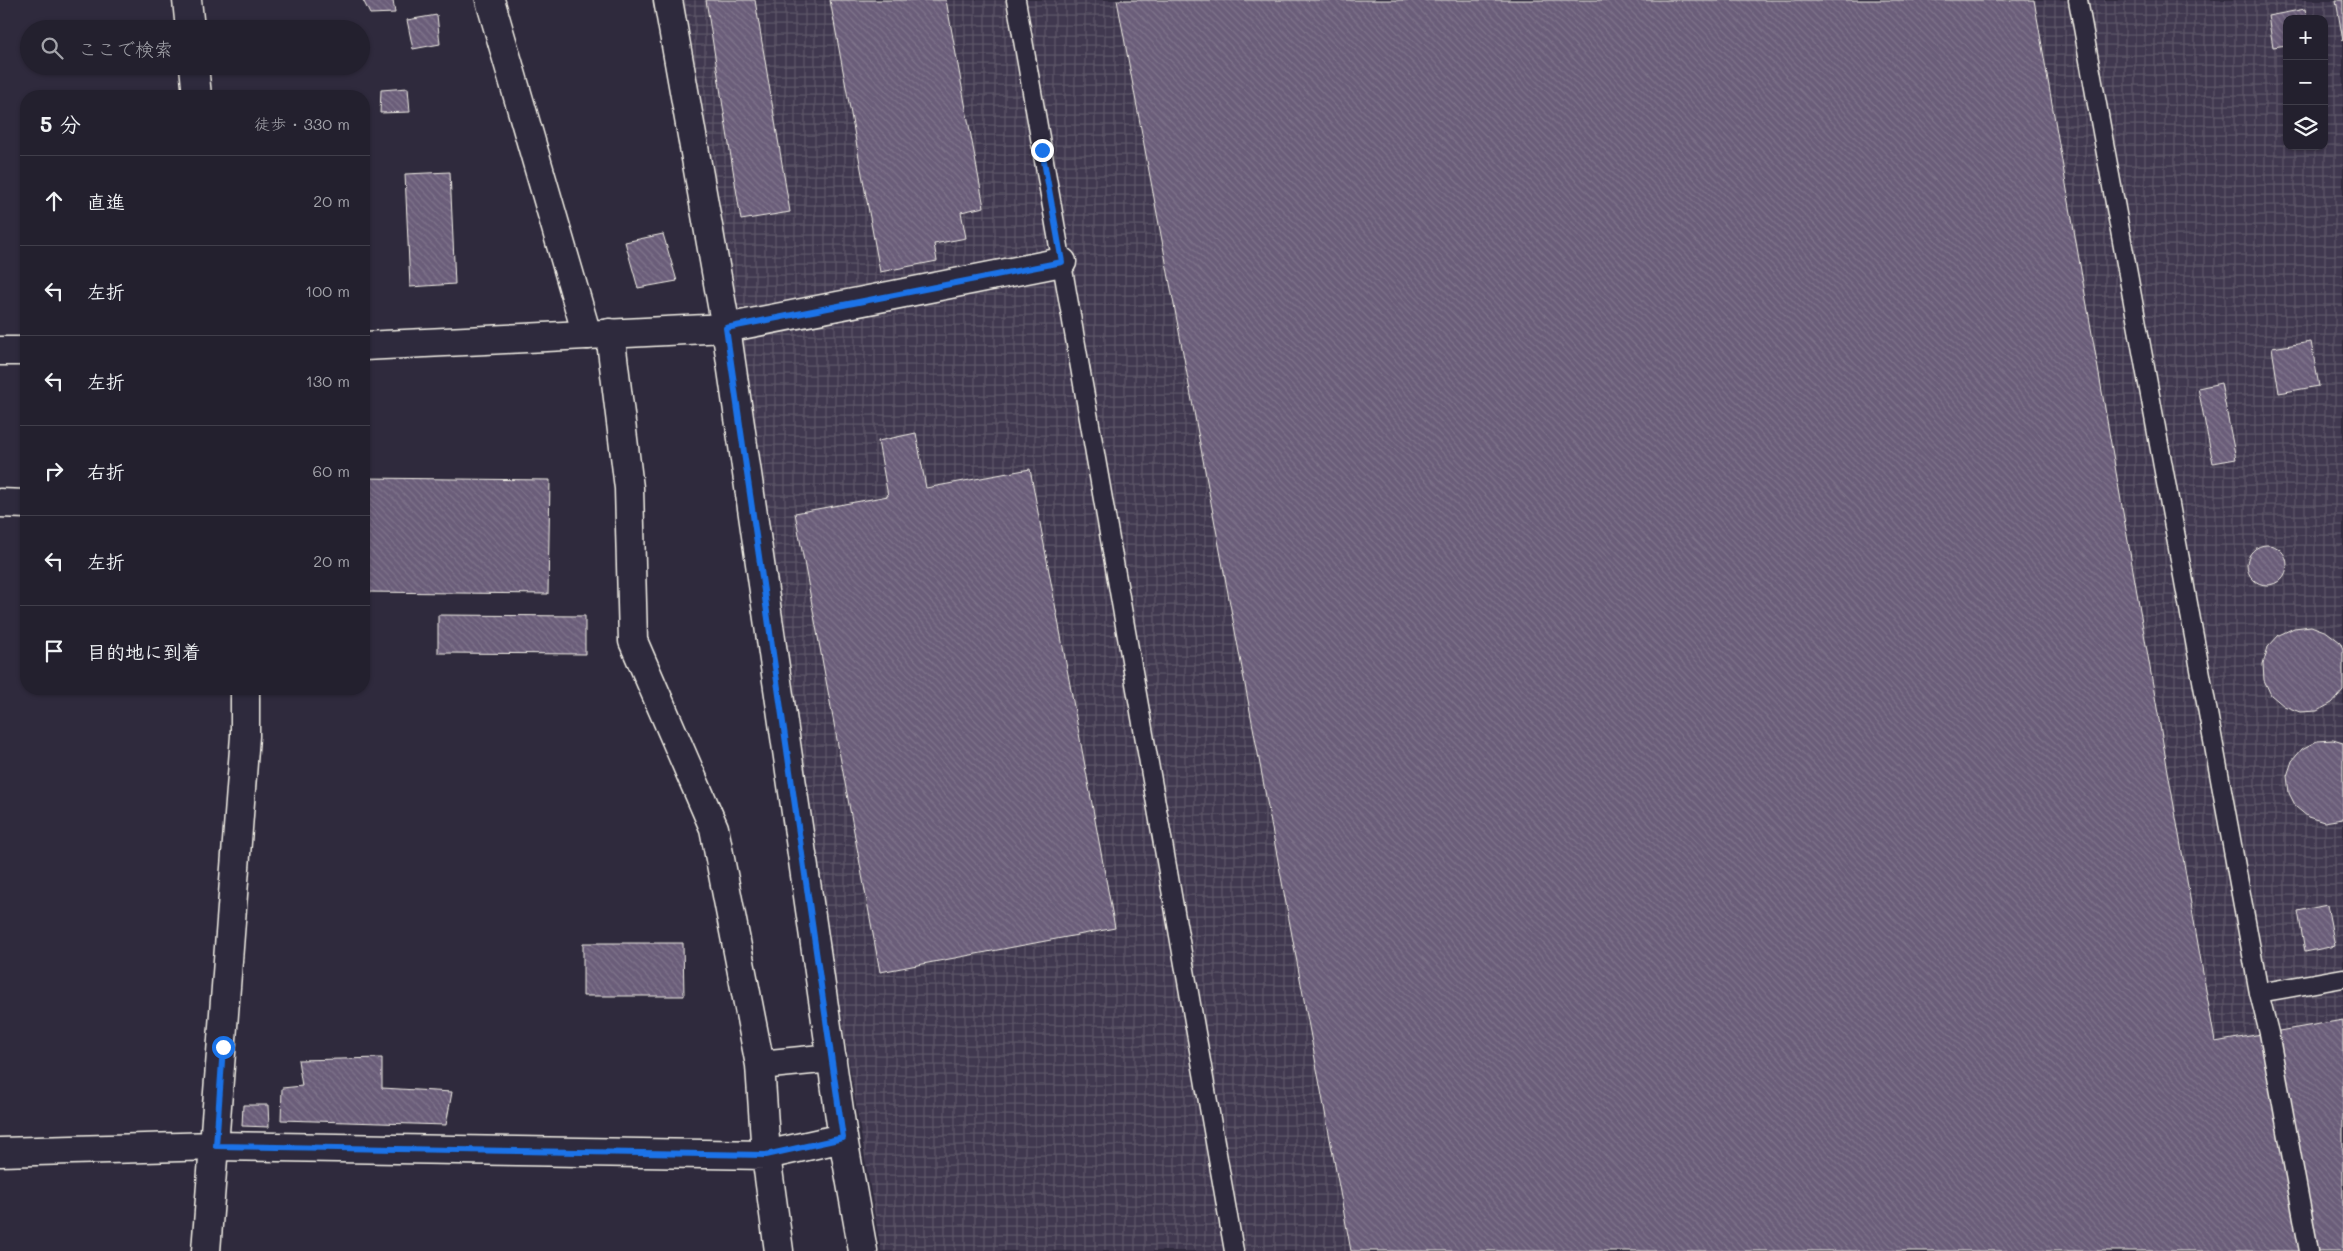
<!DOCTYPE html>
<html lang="ja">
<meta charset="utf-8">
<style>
body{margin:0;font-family:Mali,"Klee One",sans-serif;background:#2b2836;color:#f1f3f6}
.controls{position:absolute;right:15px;top:15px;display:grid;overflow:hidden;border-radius:10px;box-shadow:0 1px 4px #0004}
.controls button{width:45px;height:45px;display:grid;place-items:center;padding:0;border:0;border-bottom:1px solid #403e4a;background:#23202e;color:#f1f3f6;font:25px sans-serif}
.stop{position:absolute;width:15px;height:15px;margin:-11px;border:4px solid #1a73e8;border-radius:50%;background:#fff}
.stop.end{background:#1a73e8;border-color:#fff;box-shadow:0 1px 5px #0008}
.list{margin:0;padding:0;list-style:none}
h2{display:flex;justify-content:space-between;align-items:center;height:65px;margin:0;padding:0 20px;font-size:21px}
h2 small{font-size:16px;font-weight:400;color:#a3a3aa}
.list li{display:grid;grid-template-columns:32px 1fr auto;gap:15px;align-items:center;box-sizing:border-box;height:90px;padding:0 20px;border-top:1px solid #403e4a}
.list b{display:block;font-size:19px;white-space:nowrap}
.list em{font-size:16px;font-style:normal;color:#a3a3aa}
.icon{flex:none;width:28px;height:28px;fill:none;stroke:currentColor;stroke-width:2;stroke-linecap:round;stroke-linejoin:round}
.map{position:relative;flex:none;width:2343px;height:1251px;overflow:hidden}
.search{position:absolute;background:#23202e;box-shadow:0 1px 4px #0004;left:20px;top:20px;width:350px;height:55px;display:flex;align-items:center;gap:12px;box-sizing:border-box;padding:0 18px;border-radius:28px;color:#a3a3aa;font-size:19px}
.panel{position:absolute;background:#23202e;box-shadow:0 1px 4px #0004;left:20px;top:90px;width:350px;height:605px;border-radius:20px}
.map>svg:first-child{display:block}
.industrial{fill:url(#industrial-grid);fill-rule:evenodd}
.building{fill:url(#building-back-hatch);stroke:#f4f1e8}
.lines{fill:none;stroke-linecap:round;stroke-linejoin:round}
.lane-casing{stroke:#f4f1e8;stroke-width:21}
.street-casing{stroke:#f4f1e8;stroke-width:31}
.secondary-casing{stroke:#f4f1e8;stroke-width:31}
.lane{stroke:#2f2a3d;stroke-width:18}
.street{stroke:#2f2a3d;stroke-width:28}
.secondary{stroke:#2f2a3d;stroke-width:28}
.route{stroke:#1a73e8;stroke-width:6}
</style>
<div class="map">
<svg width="2343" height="1251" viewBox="0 0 2343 1251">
<defs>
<pattern id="industrial-grid" width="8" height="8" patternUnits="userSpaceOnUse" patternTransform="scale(1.25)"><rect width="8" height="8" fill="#41394f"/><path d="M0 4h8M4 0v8" fill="none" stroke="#5d5668"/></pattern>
<pattern id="building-back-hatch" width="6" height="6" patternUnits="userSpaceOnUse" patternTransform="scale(1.25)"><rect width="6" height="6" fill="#6a5d79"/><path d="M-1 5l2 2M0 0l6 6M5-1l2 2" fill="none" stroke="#80758c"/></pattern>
</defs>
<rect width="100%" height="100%" fill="#2f2a3d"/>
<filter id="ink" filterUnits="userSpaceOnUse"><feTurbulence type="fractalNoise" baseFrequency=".02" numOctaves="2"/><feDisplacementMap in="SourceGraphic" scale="10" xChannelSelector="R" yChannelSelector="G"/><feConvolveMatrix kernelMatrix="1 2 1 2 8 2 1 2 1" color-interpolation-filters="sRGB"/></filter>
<g filter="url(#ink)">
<path class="industrial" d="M668,0h1675v1251h-1462zM2287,19h37v127h-37z"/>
<path class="building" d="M363,0h30l2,13 -25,1z
M706,0h49l35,212 -49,8z
M830,0h116l38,207 -23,5 5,26 -32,6 3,17 -57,11z
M1117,0h917l181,1042 128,-22v231h-992z
M2336,0h7v41z
M2305,9l2,10h-20v26l-14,2 -5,-31z
M437,15l3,29 -27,5 -6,-29z
M408,88l2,24 -30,1 1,-23z
M450,172l5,112 -45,3 -5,-113z
M663,234l14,47 -39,7 -13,-46z
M2311,342l8,44 -40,7 -7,-45z
M2221,383l15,76 -23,4 -15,-75z
M916,433l10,55 104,-19 85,459 -235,44 -85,-459 93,-17 -10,-55z
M364,478l186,2 -2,114 -184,-2z
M2247 565a20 20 0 1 1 40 0a20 20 0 1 1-40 0Z
M438,615l147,1v38l-147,-1z
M2311,626l16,6 13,10 3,7v41l-11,13 -15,8 -17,1 -16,-6 -13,-11 -7,-15 -1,-16 5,-17 11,-12 15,-7z
M2333,740l10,3v76l-19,3 -16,-5 -12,-10 -7,-14 -2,-17 5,-15 10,-12 15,-8z
M2327,905l8,41 -30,6 -7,-41z
M583,943h100l1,53h-101z
M382,1058v30l70,4 -6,33 -165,-5 1,-32 20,-2 -4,-26z
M243,1105h25l1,22 -27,-1z"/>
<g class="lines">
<defs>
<path id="lane" d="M1016,0l218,1251
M2078,0l181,993 84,-15
M2259,993l10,40 40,218"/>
<path id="street" d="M187,0l3,29
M490,0l97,335
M668,0l58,328 117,810 20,113
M194,66l3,30
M726,328l336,-66
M610,333l19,155 4,153 81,187 46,237 6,90 13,96
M0,503l26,1
M760,1065l72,-7
M0,1152l216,-6 550,9 77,-17
M206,1251l39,-515v-47"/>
<path id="secondary" d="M364,346l362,-18
M0,351h26"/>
</defs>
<use href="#lane" class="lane-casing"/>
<use href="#street" class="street-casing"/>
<use href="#secondary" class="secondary-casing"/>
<use href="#lane" class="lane"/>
<use href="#street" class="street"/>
<use href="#secondary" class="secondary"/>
</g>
</g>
<g class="lines" filter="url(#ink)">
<path class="route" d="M223,1047l-7,99 550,9 77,-17 -117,-810 336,-66 -20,-112"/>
</g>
</svg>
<div class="controls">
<button>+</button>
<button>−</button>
<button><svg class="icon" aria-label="layers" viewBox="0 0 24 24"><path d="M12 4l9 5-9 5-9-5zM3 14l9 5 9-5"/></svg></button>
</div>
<div class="stop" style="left:223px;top:1047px"></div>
<div class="stop end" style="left:1042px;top:150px"></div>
<div class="search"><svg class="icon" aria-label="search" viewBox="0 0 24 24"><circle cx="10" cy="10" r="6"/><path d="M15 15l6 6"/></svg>ここで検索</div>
<section class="panel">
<h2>5 分<small>徒歩 · 330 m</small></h2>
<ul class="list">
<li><svg class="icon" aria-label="ahead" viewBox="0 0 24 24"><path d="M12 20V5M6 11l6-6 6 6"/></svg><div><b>直進</b></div><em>20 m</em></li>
<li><svg class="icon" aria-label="left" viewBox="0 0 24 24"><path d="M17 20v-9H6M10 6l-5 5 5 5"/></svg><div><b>左折</b></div><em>100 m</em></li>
<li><svg class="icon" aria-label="left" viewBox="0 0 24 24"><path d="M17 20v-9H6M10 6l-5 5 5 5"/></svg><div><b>左折</b></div><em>130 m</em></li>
<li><svg class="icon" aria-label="right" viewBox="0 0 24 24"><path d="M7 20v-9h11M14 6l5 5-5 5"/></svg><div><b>右折</b></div><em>60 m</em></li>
<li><svg class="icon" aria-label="left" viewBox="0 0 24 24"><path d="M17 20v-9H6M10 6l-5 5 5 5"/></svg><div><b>左折</b></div><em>20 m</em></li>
<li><svg class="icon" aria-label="arrive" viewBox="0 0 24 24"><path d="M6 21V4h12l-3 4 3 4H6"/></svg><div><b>目的地に到着</b></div></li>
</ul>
</section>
</div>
